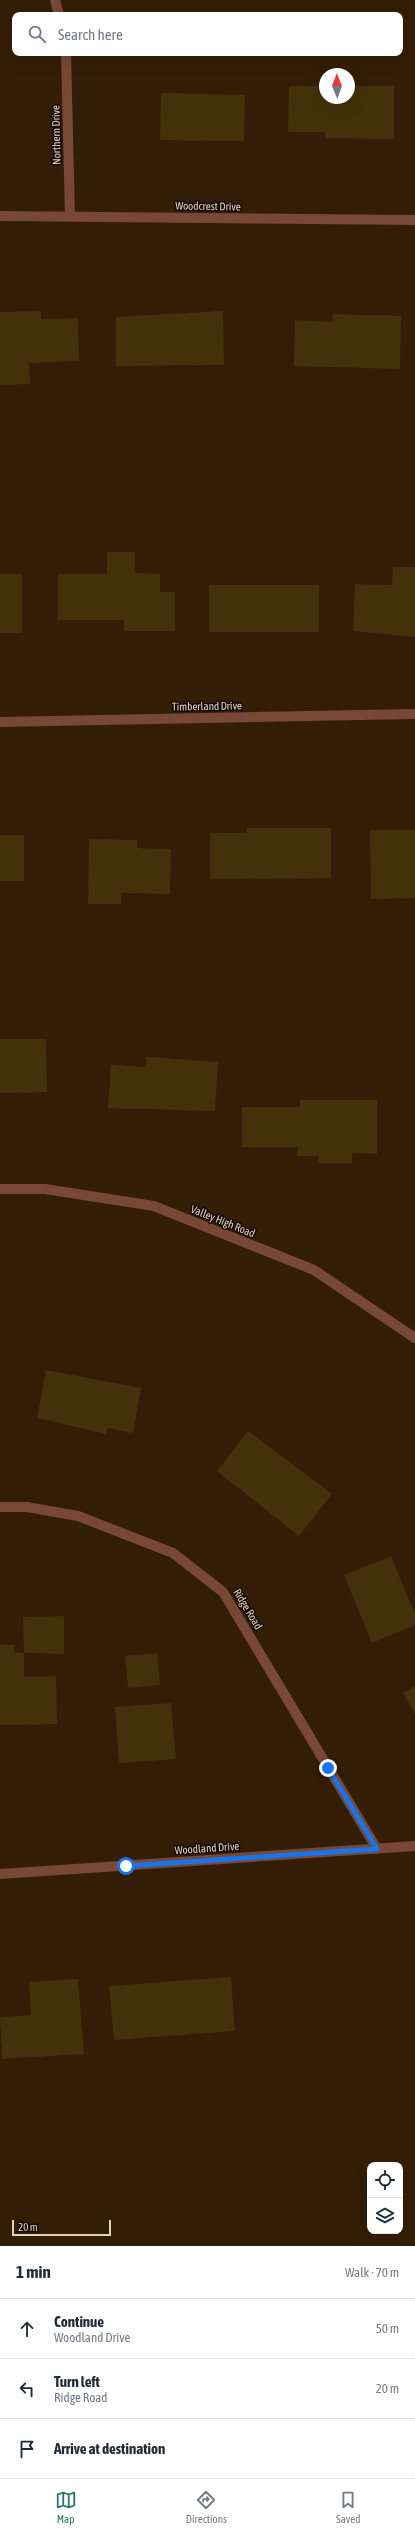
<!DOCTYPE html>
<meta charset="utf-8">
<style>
body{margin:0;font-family:"Asap Condensed",sans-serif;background:#f6f6f7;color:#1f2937}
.controls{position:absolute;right:12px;bottom:12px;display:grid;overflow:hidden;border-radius:8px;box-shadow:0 4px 16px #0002}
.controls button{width:36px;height:36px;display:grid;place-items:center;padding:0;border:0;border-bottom:1px solid #e0e1e3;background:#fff;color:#1f2937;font:20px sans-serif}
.compass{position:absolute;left:319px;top:68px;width:36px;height:36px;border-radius:50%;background:#fff;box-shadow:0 4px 16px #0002;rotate:359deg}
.scale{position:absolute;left:12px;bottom:10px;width:99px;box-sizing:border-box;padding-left:4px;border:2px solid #e0d1c4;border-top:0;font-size:11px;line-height:14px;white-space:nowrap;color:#e0d1c4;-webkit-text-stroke:3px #130903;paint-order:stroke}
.stop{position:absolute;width:12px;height:12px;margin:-9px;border:3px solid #1a73e8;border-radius:50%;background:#fff}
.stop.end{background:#1a73e8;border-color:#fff;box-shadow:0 1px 4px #0008}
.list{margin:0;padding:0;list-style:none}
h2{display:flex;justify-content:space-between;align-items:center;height:52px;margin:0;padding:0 16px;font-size:17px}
h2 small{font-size:13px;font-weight:400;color:#747a83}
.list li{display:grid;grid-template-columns:26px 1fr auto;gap:12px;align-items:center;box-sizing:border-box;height:60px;padding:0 16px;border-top:1px solid #e0e1e3}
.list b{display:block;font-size:15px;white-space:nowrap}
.list p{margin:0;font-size:13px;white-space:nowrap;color:#747a83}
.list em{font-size:13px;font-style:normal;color:#747a83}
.icon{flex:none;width:22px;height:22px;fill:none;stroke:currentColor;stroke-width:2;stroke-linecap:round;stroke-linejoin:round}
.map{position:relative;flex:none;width:415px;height:2246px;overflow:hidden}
.search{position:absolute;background:#fff;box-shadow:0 4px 16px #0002;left:12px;right:12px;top:12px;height:44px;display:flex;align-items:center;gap:10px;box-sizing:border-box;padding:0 14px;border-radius:8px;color:#747a83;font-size:15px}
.sheet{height:232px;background:#fff}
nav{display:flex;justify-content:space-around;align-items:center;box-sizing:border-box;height:56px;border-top:1px solid #e0e1e3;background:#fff;font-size:11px;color:#747a83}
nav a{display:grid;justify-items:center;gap:2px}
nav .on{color:#2d7668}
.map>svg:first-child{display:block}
.building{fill:#42310a}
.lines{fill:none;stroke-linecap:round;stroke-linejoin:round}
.minor{stroke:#774835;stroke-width:10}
.route{stroke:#1a73e8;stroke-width:5}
.labels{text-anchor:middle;stroke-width:3;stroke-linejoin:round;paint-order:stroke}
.street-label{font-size:11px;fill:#e0d1c4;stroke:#130903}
</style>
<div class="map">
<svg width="415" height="2246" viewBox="0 0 415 2246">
<rect width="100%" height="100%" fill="#331d06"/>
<path class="building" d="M289,86h36v12h24v-12h45v53l-69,-1v-6h-37z
M161,93l84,2 -1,46 -84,-1z
M41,311v8l37,-1 1,43 -50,2 1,21 -30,1v-73z
M223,311l1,54 -108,1v-49z
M333,314l68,2 -1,53 -106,-3 1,-46 37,2z
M107,552h28v21l25,1v18h15v39h-51v-11h-66v-46h49z
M393,567h22v70l-62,-6 2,-47 37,1z
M0,574h22v59h-22z
M209,585h110v47h-110z
M247,828h84v50l-121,1v-46h37z
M370,830h45v68l-44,1z
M0,835h24v46h-24z
M89,839l48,1v8l34,1 -1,45 -49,-1v11h-33z
M0,1039h46l1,53 -47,1z
M146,1057l72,5 -3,49 -107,-3 3,-43 35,2z
M300,1100h77v54l-25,-1v10h-34v-7h-21l1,-9h-56v-40h58z
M46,1370l95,18 -8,45 -25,-5 -2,6 -69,-16z
M248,1431l84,63 -33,42 -82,-65z
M391,1556l24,58v11l-43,18 -28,-68z
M64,1616v38l-40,-1v24l32,-1 1,48 -57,1v-80h14v7l10,1 -1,-36z
M157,1653l3,32 -32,3 -3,-32z
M415,1686v28l-12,-21z
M171,1703l5,56 -57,4 -4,-56z
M231,1977l4,54 -121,9 -5,-54z
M78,1979l6,75 -82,5 -2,-42 31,-2 -2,-33z"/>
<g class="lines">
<path class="minor" d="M55,0l4,15
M66,53l4,164
M0,216l415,4
M0,722l415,-8
M0,1189h45l109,17 160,64 101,68
M0,1507h27l51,9 95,37 50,39 154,257
M0,1874l415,-28"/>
</g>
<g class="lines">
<path class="route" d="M126,1866l251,-17 -49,-81"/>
</g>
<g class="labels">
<g class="street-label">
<text transform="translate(56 135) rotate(-91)" y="4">Northern Drive</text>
<text transform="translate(208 206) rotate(1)" y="4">Woodcrest Drive</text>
<text transform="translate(207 706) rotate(-1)" y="4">Timberland Drive</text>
<text transform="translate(223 1221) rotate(22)" y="4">Valley High Road</text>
<text transform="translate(248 1609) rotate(59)" y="4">Ridge Road</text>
<text transform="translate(207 1848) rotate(-4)" y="4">Woodland Drive</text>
</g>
</g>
</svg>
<div class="controls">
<button><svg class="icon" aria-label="locate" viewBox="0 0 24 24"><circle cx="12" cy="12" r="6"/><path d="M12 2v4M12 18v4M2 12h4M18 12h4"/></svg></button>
<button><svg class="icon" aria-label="layers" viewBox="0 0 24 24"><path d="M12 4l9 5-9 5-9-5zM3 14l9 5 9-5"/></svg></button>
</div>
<svg class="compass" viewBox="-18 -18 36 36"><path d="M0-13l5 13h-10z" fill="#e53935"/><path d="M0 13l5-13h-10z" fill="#747a83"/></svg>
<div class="scale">20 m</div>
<div class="stop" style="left:126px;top:1866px"></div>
<div class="stop end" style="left:328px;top:1768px"></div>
<div class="search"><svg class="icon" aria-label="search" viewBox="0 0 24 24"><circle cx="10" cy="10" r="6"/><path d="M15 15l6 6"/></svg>Search here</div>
</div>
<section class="sheet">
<h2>1 min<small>Walk · 70 m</small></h2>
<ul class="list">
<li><svg class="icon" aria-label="ahead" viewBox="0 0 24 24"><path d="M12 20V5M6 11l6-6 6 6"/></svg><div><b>Continue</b><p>Woodland Drive</p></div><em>50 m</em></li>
<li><svg class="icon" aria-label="left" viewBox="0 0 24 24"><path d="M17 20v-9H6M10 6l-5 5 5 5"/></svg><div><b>Turn left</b><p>Ridge Road</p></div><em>20 m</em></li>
<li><svg class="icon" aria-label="arrive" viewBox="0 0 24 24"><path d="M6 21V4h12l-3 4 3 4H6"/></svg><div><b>Arrive at destination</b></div></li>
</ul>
</section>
<nav>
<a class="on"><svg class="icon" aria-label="map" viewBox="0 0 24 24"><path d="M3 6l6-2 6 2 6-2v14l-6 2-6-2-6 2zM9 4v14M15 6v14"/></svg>Map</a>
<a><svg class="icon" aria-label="directions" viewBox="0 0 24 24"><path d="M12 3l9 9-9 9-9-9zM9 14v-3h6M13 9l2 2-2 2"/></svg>Directions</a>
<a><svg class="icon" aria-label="saved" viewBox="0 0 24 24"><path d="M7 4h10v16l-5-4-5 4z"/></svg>Saved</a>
</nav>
